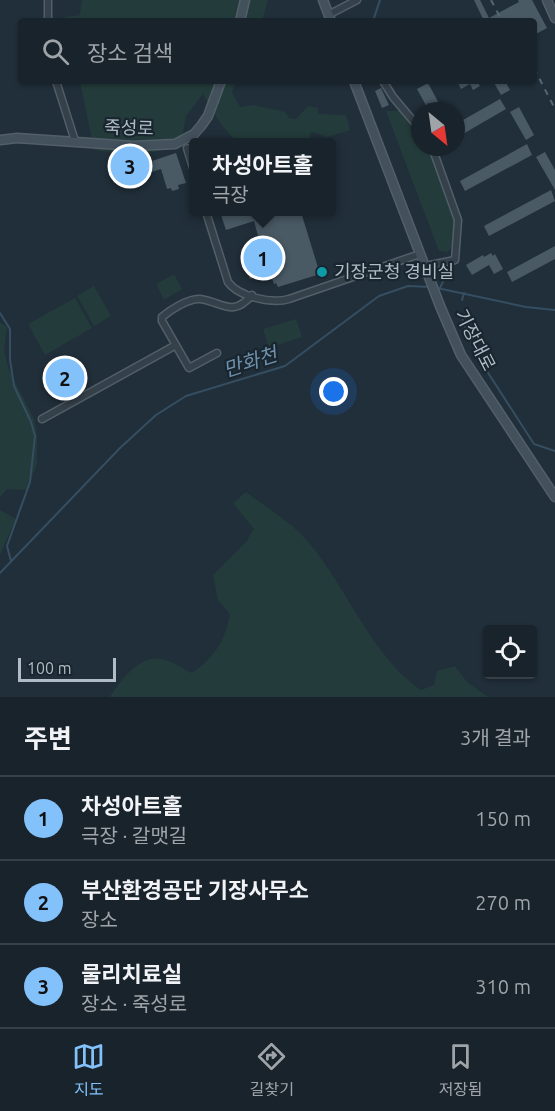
<!DOCTYPE html>
<html lang="ko">
<meta charset="utf-8">
<style>
body{margin:0;font-family:Ubuntu,"Noto Sans KR",sans-serif;background:#222b34;color:#f1f3f6}
.controls{position:absolute;right:18px;bottom:18px;display:grid;overflow:hidden;border-radius:6px;box-shadow:0 2px 4px #0004}
.controls button{width:54px;height:54px;display:grid;place-items:center;padding:0;border:0;border-bottom:2px solid #374048;background:#19232c;color:#f1f3f6;font:30px sans-serif}
.compass{position:absolute;left:411px;top:102px;width:54px;height:54px;border-radius:50%;background:#19232c;box-shadow:0 2px 4px #0004;rotate:151deg}
.scale{position:absolute;left:18px;bottom:15px;width:98px;box-sizing:border-box;padding-left:6px;border:3px solid #b0bcc6;border-top:0;font-size:16px;line-height:21px;white-space:nowrap;color:#b0bcc6;-webkit-text-stroke:4px #1a262f;paint-order:stroke}
.you{position:absolute;left:334px;top:392px;width:21px;height:21px;margin:-15px;border:4px solid #fff;border-radius:50%;background:#1a73e8;box-shadow:0 0 0 9px #1a73e833}
.badge{display:grid;place-items:center;width:39px;height:39px;border-radius:50%;background:#82c1f9;color:#111;font-size:20px;font-weight:700}
.pin{position:absolute;translate:-50% -50%;border:3px solid #fff;box-shadow:0 2px 6px #0006}
.popup{position:absolute;left:189px;top:138px;width:147px;height:78px;box-sizing:border-box;display:grid;place-content:center;border-radius:6px;background:#19232c;filter:drop-shadow(0 2px 4px #0005);font-size:20px;white-space:nowrap;color:#9fa4a9}
.popup b{font-size:22px;color:#f1f3f6}
.popup::after{content:'';position:absolute;left:50%;top:100%;margin-left:-12px;border:12px solid transparent;border-top-color:#19232c}
.list{margin:0;padding:0;list-style:none}
h2{display:flex;justify-content:space-between;align-items:center;height:78px;margin:0;padding:0 24px;font-size:26px}
h2 small{font-size:20px;font-weight:400;color:#9fa4a9}
.list li{display:grid;grid-template-columns:39px 1fr auto;gap:18px;align-items:center;box-sizing:border-box;height:84px;padding:0 24px;border-top:2px solid #374048}
.list b{display:block;font-size:22px;white-space:nowrap}
.list p{margin:0;font-size:20px;white-space:nowrap;color:#9fa4a9}
.list em{font-size:20px;font-style:normal;color:#9fa4a9}
.icon{flex:none;width:33px;height:33px;fill:none;stroke:currentColor;stroke-width:2;stroke-linecap:round;stroke-linejoin:round}
.map{position:relative;flex:none;width:555px;height:697px;overflow:hidden}
.search{position:absolute;background:#19232c;box-shadow:0 2px 4px #0004;left:18px;right:18px;top:18px;height:66px;display:flex;align-items:center;gap:15px;box-sizing:border-box;padding:0 21px;border-radius:6px;color:#9fa4a9;font-size:22px}
.sheet{height:330px;background:#19232c}
nav{display:flex;justify-content:space-around;align-items:center;box-sizing:border-box;height:84px;border-top:2px solid #374048;background:#19232c;font-size:16px;color:#9fa4a9}
nav a{display:grid;justify-items:center;gap:3px}
nav .on{color:#82c1f9}
.map>svg:first-child{display:block}
.green{fill:#233b3a}
.lines{fill:none;stroke-linecap:round;stroke-linejoin:round}
.stream{stroke:#354e61;stroke-width:2}
.building{fill:#4a5a65}
.street-casing{stroke:#535f68;stroke-width:9}
.secondary-casing{stroke:#535f68;stroke-width:11}
.street{stroke:#35414a;stroke-width:6}
.secondary{stroke:#43515d;stroke-width:8}
.rail{stroke:#576671;stroke-width:2;stroke-dasharray:6 6;stroke-linecap:butt}
.culture-dot{fill:#0f9aa8;stroke:#1a262f;stroke-width:2}
.labels{text-anchor:middle;stroke-width:4.5;stroke-linejoin:round;paint-order:stroke}
.street-label{font-size:18px;fill:#b0bcc6;stroke:#1a262f}
.poi-label{font-size:18px;fill:#b0bcc6;stroke:#1a262f;text-anchor:start}
.water-label{font-size:20px;font-style:italic;fill:#7091aa;stroke:#1a262f}
</style>
<div class="map">
<svg width="555" height="697" viewBox="0 0 555 697">
<rect width="100%" height="100%" fill="#212f3a"/>
<path class="green" d="M82,0h186l-6,21h-198v-4l16,-2z
M80,81h156l-4,11 8,15 14,-2 31,7 4,6 7,1 12,-13 10,2v6l28,1 4,15 -22,7 -17,-5 -4,10c-12,0 -58,3 -66,0 -16,-6 -30,-34 -38,-48l-17,22 -5,27c-26,14 -59,11 -87,7z
M386,111h14l20,23v13h8l27,73 -3,26 -4,6 -9,-1z
M174,274l8,15 -18,11 -8,-16z
M94,286l17,30 -17,10 -17,-30z
M75,298l17,30 -47,27 -17,-31z
M296,319l6,18 -33,11 -6,-19z
M0,322l7,5 -3,24 5,19 25,49 3,14v31l-10,26 -20,-1 -7,8z
M246,492c23,18 45,29 64,52 36,43 64,115 111,146l13,-5 3,-14 18,-5 12,16 21,15h-378c10,-16 29,-42 51,-38 10,1 21,10 31,14 21,-14 34,-33 38,-59l-12,-14 -5,-25 33,-33 8,-13 -21,-26z
M0,510l16,9 -16,36z"/>
<g class="lines">
<path class="stream" d="M373,21l7,-21
M437,288l89,19 29,3
M440,288l7,-15
M462,300l2,-7
M0,313l10,16v31l4,26 17,36 4,14 -5,46 -23,64 4,15
M461,314l8,24 14,27 51,79 21,7
M0,573l120,-125 36,-33 30,-19 99,-30 94,-70 29,-10 23,1"/>
</g>
<path class="building" d="M474,0h6l9,18 30,-16 -1,-2h14l15,28 -13,7v-14h-50z
M457,81h20l3,5 -7,4 -3,-6 -9,5z
M493,81h12l5,9 -9,5z
M428,83l15,28h-14l-12,-22z
M381,88l8,17 -7,3 -7,-17z
M500,99l6,10 -50,29v-14z
M519,107l15,28 -8,5 -16,-28z
M527,144l5,11 -67,36 -5,-10z
M545,152l10,18v20l-19,-33z
M176,153l10,30 -8,2 1,4 -7,2 -1,-3 -4,1 -6,-20 -19,6 -2,-4 -12,3 -4,-14 8,-2 2,9z
M551,190l4,11 -66,35 -5,-10z
M220,212h44l1,3 9,-3h27l19,62 -42,13 -2,-4 -2,1 -4,-11 -20,6 -7,-16 -2,-14 19,-6 -6,-22 -28,9z
M555,246v13l-43,23 -5,-10z
M491,253l2,3 2,-2 8,15 -9,5 -5,-9 -17,10 -6,-10 17,-10 1,2z
M63,358l19,32 -15,8 -18,-32z"/>
<g class="lines">
<defs>
<path id="street" d="M328,15l29,-15
M48,21v-21
M56,81l19,60
M383,81l10,16 27,32
M187,148l7,23
M206,212l22,70c11,15 44,22 61,17l131,-45
M425,266l30,-6 3,-40 -26,-73
M217,353l-28,15 -27,-47v-4c8,-7 27,-19 38,-18 23,3 32,19 52,-4
M42,419l134,-74"/>
<path id="secondary" d="M323,0l8,21
M547,0l8,18
M240,21l5,-21
M354,81l86,225 21,49 94,142
M0,140l17,-2 117,8 41,-2 19,-10 7,-8 7,-10 13,-35"/>
</defs>
<use href="#street" class="street-casing"/>
<use href="#secondary" class="secondary-casing"/>
<use href="#street" class="street"/>
<use href="#secondary" class="secondary"/>
<path class="rail" d="M491,0l11,21
M534,68l21,41"/>
</g>
<circle class="culture-dot" cx="322" cy="272" r="6"/>
<g class="labels">
<g class="street-label">
<text transform="translate(129 128) rotate(2)" y="6">죽성로</text>
<text transform="translate(475 340) rotate(63)" y="6">기장대로</text>
</g>
<g class="poi-label">
<text x="334" y="278">기장군청 경비실</text>
</g>
<g class="water-label">
<text transform="translate(250 362) rotate(-18)" y="7">만화천</text>
</g>
</g>
</svg>
<div class="controls">
<button><svg class="icon" aria-label="locate" viewBox="0 0 24 24"><circle cx="12" cy="12" r="6"/><path d="M12 2v4M12 18v4M2 12h4M18 12h4"/></svg></button>
</div>
<svg class="compass" viewBox="-18 -18 36 36"><path d="M0-13l5 13h-10z" fill="#e53935"/><path d="M0 13l5-13h-10z" fill="#9fa4a9"/></svg>
<div class="scale">100 m</div>
<div class="you"></div>
<div class="pin badge" style="left:263px;top:258px">1</div>
<div class="popup"><b>차성아트홀</b>극장</div>
<div class="pin badge" style="left:65px;top:378px">2</div>
<div class="pin badge" style="left:130px;top:166px">3</div>
<div class="search"><svg class="icon" aria-label="search" viewBox="0 0 24 24"><circle cx="10" cy="10" r="6"/><path d="M15 15l6 6"/></svg>장소 검색</div>
</div>
<section class="sheet">
<h2>주변<small>3개 결과</small></h2>
<ul class="list">
<li><span class="badge">1</span><div><b>차성아트홀</b><p>극장 · 갈맷길</p></div><em>150 m</em></li>
<li><span class="badge">2</span><div><b>부산환경공단 기장사무소</b><p>장소</p></div><em>270 m</em></li>
<li><span class="badge">3</span><div><b>물리치료실</b><p>장소 · 죽성로</p></div><em>310 m</em></li>
</ul>
</section>
<nav>
<a class="on"><svg class="icon" aria-label="map" viewBox="0 0 24 24"><path d="M3 6l6-2 6 2 6-2v14l-6 2-6-2-6 2zM9 4v14M15 6v14"/></svg>지도</a>
<a><svg class="icon" aria-label="directions" viewBox="0 0 24 24"><path d="M12 3l9 9-9 9-9-9zM9 14v-3h6M13 9l2 2-2 2"/></svg>길찾기</a>
<a><svg class="icon" aria-label="saved" viewBox="0 0 24 24"><path d="M7 4h10v16l-5-4-5 4z"/></svg>저장됨</a>
</nav>
